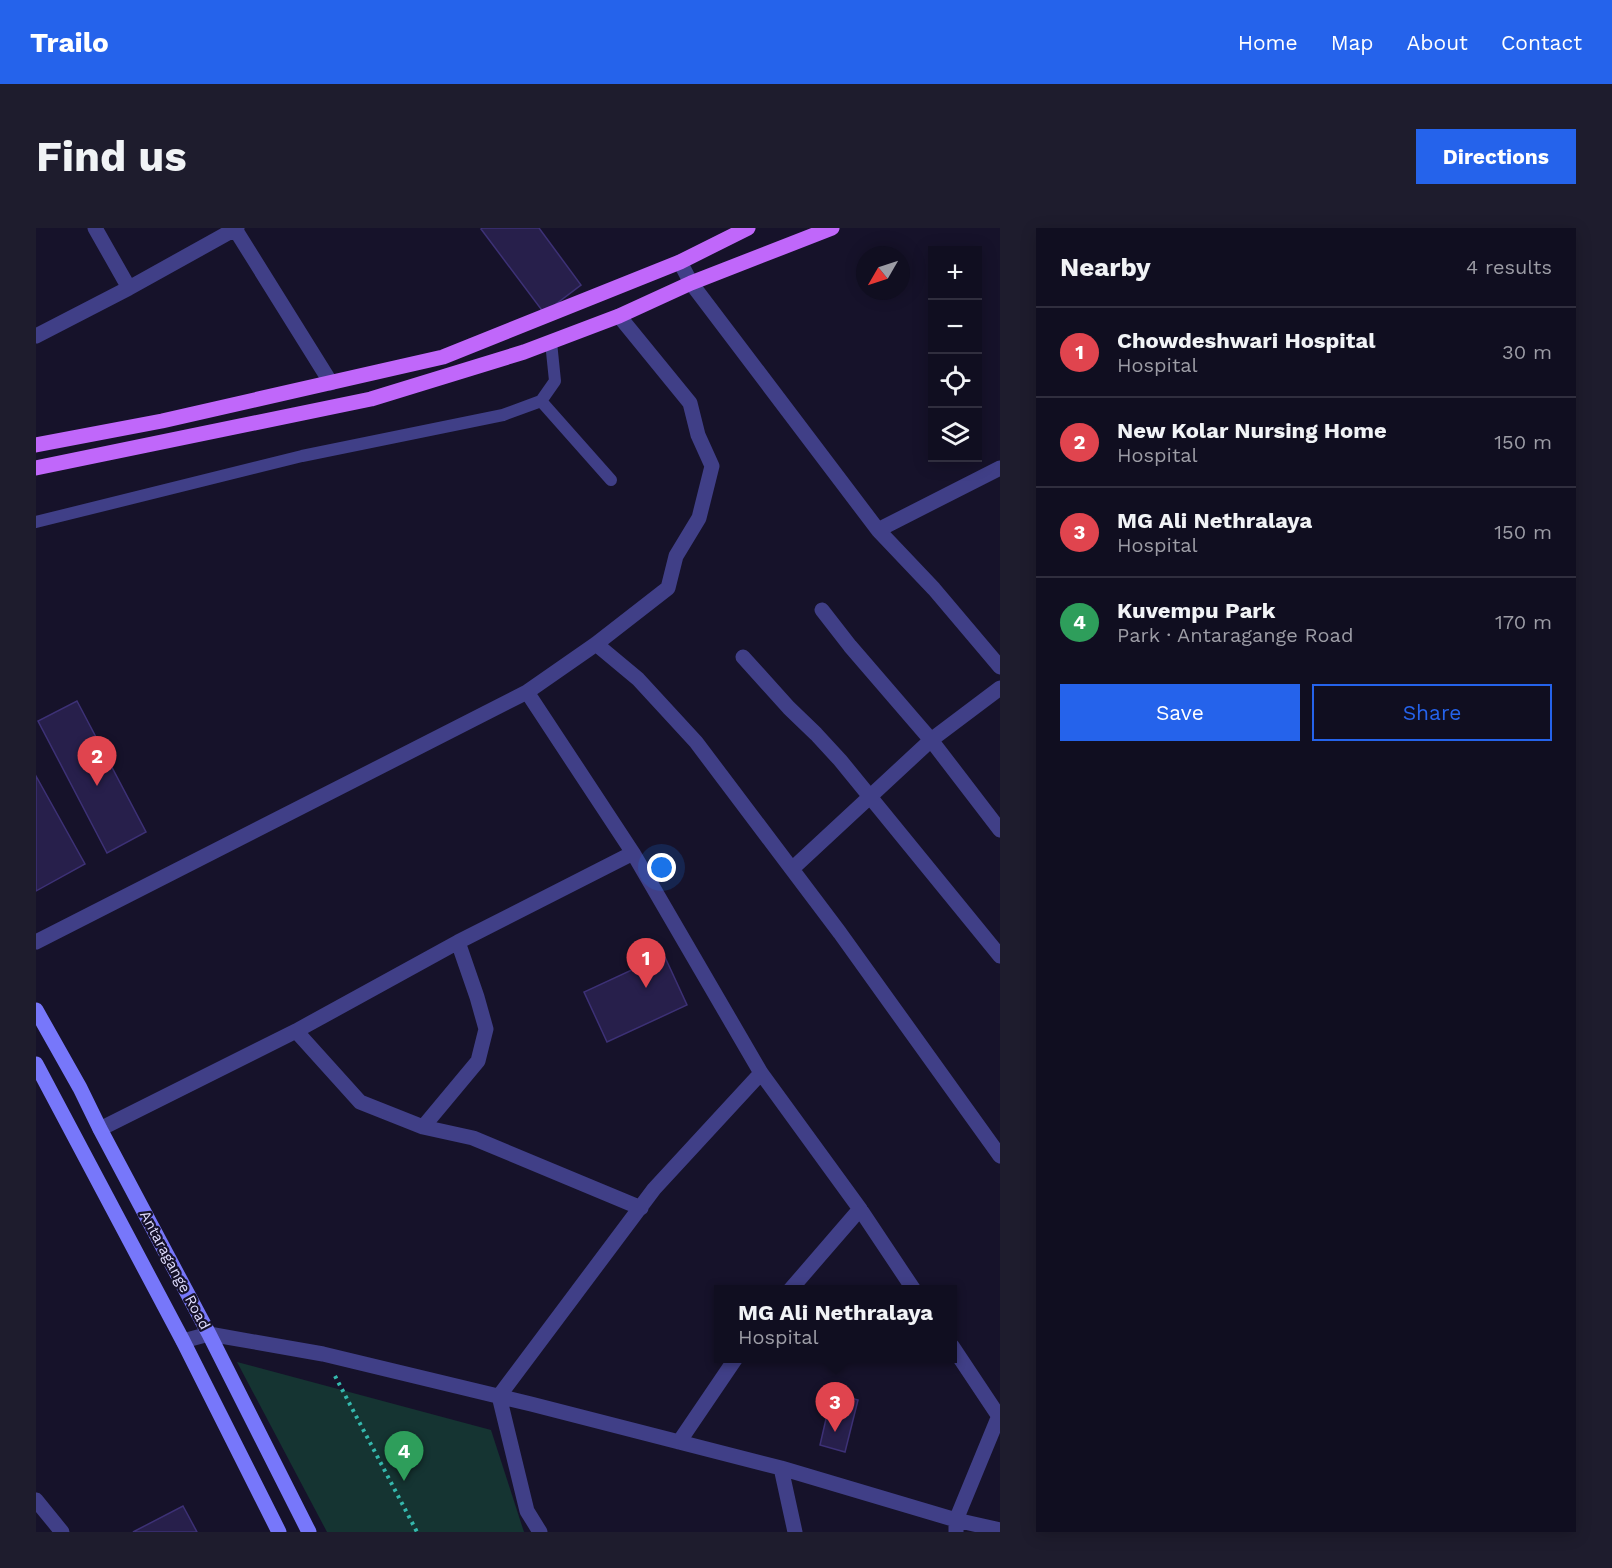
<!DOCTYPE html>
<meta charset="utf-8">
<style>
body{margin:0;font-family:"Work Sans",sans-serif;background:#1e1c2d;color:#f1f3f6}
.controls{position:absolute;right:18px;top:18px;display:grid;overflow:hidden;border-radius:0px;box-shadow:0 3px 15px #0003}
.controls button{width:54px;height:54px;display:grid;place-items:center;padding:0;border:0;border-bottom:2px solid #302e3e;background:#100e20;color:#f1f3f6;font:30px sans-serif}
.compass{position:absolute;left:820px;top:18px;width:54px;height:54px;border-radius:50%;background:#100e20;box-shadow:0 3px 15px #0003;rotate:231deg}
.you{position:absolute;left:626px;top:640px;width:21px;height:21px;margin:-15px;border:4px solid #fff;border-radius:50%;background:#1a73e8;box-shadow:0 0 0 9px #1a73e833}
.badge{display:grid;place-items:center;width:39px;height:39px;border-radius:50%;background:#2563eb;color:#fff;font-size:20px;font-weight:700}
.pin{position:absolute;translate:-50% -50px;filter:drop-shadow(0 2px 3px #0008)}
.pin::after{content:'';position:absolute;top:32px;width:21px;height:18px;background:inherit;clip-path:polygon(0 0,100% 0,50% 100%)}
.popup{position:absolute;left:678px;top:1057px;width:243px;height:78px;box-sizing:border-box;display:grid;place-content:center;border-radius:0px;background:#100e20;filter:drop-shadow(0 2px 4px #0005);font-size:20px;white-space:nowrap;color:#9c9ca5}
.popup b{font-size:22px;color:#f1f3f6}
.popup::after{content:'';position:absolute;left:50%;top:100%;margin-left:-12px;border:12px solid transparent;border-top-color:#100e20}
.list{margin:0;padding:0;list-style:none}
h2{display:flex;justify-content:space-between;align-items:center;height:78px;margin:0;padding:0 24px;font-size:26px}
h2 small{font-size:20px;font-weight:400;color:#9c9ca5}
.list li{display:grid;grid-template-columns:39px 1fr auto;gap:18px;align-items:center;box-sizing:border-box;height:90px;padding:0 24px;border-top:2px solid #302e3e}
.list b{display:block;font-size:22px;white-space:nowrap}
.list p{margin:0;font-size:20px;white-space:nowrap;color:#9c9ca5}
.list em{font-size:20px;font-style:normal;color:#9c9ca5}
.actions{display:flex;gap:12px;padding:18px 24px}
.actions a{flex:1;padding:14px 0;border:2px solid #2563eb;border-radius:0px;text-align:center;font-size:21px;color:#2563eb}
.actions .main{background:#2563eb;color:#fff}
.icon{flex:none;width:33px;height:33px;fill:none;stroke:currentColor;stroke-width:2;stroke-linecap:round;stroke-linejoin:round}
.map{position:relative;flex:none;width:964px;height:1304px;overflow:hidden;border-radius:0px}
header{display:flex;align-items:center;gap:36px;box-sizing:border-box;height:84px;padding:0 30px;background:#2563eb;color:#fff}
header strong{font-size:28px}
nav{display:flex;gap:33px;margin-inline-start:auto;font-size:21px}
.intro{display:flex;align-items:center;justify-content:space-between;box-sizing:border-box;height:144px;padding:0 36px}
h1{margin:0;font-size:42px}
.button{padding:15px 27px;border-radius:0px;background:#2563eb;color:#fff;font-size:21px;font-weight:700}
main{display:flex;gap:36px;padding:0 36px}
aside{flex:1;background:#100e20;border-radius:0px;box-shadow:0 3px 15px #0003}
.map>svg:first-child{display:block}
.green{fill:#153432}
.building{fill:#271f4b;stroke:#3d3176;stroke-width:1.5}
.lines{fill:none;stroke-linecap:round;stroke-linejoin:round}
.path{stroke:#35b9ae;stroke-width:4;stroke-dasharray:3 4.5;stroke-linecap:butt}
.lane{stroke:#403f87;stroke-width:12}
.street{stroke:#403f87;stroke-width:15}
.secondary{stroke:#7777fa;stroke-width:15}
.primary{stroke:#c067fa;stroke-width:15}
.labels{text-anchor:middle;stroke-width:4.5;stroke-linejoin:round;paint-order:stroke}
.street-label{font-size:15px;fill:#dfdcfe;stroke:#16122a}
</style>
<header>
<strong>Trailo</strong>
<nav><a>Home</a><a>Map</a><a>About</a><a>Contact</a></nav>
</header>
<div class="intro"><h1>Find us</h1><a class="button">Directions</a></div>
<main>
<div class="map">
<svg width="964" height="1304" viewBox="0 0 964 1304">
<rect width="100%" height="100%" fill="#16122a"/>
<path class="green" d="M201,1134l254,68 33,102h-197z"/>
<path class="building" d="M446,0h57l42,57 -37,28 -63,-84z
M41,473l69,131 -39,21 -69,-132z
M0,548l49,88 -49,27z
M628,727l23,50 -80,37 -23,-50z
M796,1165l26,7 -13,52 -25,-7z
M147,1278l14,26h-64z"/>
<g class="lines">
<path class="path" d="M299,1148l82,156"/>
<path class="lane" d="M505,173l70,79
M0,294l266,-66 201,-41 38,-14 14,-20 -4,-39"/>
<path class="street" d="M59,0l34,60
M199,1l96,154
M644,34l11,21 187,247 56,59 66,78
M0,108l93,-48 108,-60
M842,302l122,-62
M786,382l28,36 81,94 69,90
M560,416l42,35 58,63 144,191 160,223
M707,429l46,51 27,26 24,26 160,196
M491,464l106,161 128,220 99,136 54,81
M756,641l139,-129 69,-52
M0,714l491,-250 69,-48 72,-56 8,-32 23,-38 13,-52 -14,-31 -8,-32 -71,-87
M260,803l64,71 63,25 50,11 168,70
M387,899l55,-66 8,-32 -9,-32 -19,-55
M64,901l196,-98 162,-89 175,-89
M754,1062l70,-81
M147,1113l26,-7 114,20 208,50 250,64 175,52 44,10
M916,1118l46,69
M643,1214l57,-84
M745,1240l14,64
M0,1272l26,32
M504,1304l-13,-21 -28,-115 155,-207 107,-116
M920,1304v-12l44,-107"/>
<path class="secondary" d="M0,782l44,78 20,41 109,205 100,198
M0,836l147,277 96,191"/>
<path class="primary" d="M0,217l126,-24 281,-64 237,-95 68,-34
M0,240l335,-69 153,-47 95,-36 72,-33 141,-55"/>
</g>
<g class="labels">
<g class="street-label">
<text transform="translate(139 1042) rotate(62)" y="5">Antaragange Road</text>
</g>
</g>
</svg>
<div class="controls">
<button>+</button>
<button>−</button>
<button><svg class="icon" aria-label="locate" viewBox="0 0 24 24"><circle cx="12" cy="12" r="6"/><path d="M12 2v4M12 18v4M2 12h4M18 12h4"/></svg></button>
<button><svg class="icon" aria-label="layers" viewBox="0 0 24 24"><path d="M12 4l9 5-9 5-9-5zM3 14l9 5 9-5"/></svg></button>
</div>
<svg class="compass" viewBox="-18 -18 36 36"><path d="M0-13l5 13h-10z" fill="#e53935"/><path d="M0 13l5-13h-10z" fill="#9c9ca5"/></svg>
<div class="you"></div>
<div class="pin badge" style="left:610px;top:760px;background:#e0444e">1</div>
<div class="pin badge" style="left:61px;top:558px;background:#e0444e">2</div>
<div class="pin badge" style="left:799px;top:1204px;background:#e0444e">3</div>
<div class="popup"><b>MG Ali Nethralaya</b>Hospital</div>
<div class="pin badge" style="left:368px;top:1253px;background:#2e9e5b">4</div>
</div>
<aside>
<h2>Nearby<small>4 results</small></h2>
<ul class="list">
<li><span class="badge" style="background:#e0444e">1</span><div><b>Chowdeshwari Hospital</b><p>Hospital</p></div><em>30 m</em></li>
<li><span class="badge" style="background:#e0444e">2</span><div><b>New Kolar Nursing Home</b><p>Hospital</p></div><em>150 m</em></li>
<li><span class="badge" style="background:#e0444e">3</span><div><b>MG Ali Nethralaya</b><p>Hospital</p></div><em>150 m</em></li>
<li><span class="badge" style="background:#2e9e5b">4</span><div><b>Kuvempu Park</b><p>Park · Antaragange Road</p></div><em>170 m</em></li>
</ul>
<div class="actions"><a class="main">Save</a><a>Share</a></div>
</aside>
</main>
